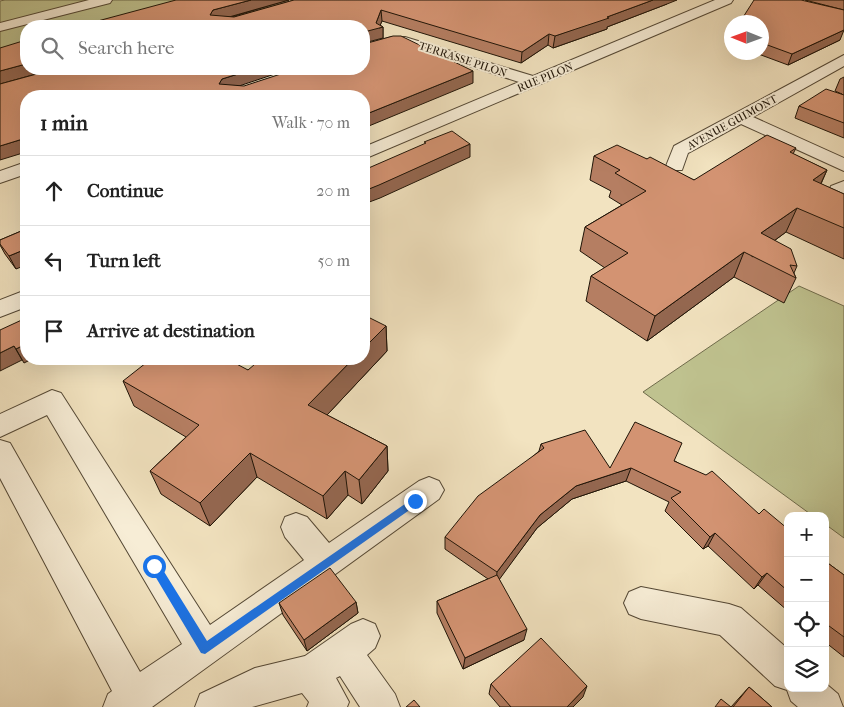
<!DOCTYPE html>
<meta charset="utf-8">
<style>
body{margin:0;font-family:"IM FELL French Canon",serif;background:#f6f6f6;color:#222}
.controls{position:absolute;right:15px;bottom:15px;display:grid;overflow:hidden;border-radius:10px;box-shadow:0 5px 20px #0002}
.controls button{width:45px;height:45px;display:grid;place-items:center;padding:0;border:0;border-bottom:1px solid #e0e0e0;background:#fff;color:#222;font:25px sans-serif}
.compass{position:absolute;left:724px;top:15px;width:45px;height:45px;border-radius:50%;background:#fff;box-shadow:0 5px 20px #0002;rotate:271deg}
.stop{position:absolute;width:15px;height:15px;margin:-11px;border:4px solid #1a73e8;border-radius:50%;background:#fff}
.stop.end{background:#1a73e8;border-color:#fff;box-shadow:0 1px 5px #0008}
.list{margin:0;padding:0;list-style:none}
h2{display:flex;justify-content:space-between;align-items:center;height:65px;margin:0;padding:0 20px;font-size:21px}
h2 small{font-size:16px;font-weight:400;color:#767676}
.list li{display:grid;grid-template-columns:32px 1fr auto;gap:15px;align-items:center;box-sizing:border-box;height:70px;padding:0 20px;border-top:1px solid #e0e0e0}
.list b{display:block;font-size:19px;white-space:nowrap}
.list em{font-size:16px;font-style:normal;color:#767676}
.icon{flex:none;width:28px;height:28px;fill:none;stroke:currentColor;stroke-width:2;stroke-linecap:round;stroke-linejoin:round}
.map{position:relative;flex:none;width:844px;height:707px;overflow:hidden}
.search{position:absolute;background:#fff;box-shadow:0 5px 20px #0002;left:20px;top:20px;width:350px;height:55px;display:flex;align-items:center;gap:12px;box-sizing:border-box;padding:0 18px;border-radius:20px;color:#767676;font-size:19px}
.panel{position:absolute;background:#fff;box-shadow:0 5px 20px #0002;left:20px;top:90px;width:350px;height:275px;border-radius:20px}
.map>svg:first-child{display:block}
.green{fill:#bfc28f;stroke:#6f6b4b}
.lines{fill:none;stroke-linecap:round;stroke-linejoin:round}
.minor-casing{stroke:#544835;stroke-width:2}
.minor{fill:#f7edd6;fill-rule:evenodd}
.wall{fill:#b57e62;stroke:#1f1407}
.shaded-wall{fill:#946750;stroke:#1f1407}
.building{fill:#d39372;stroke:#1f1407}
.route{fill:#1a73e8}
.labels{text-anchor:middle;stroke-width:4;stroke-linejoin:round;paint-order:stroke}
.far-street-label{font-size:11px;fill:#1f1407;stroke:#f7edd6}
</style>
<div class="map">
<svg width="844" height="707" viewBox="0 0 844 707">
<rect width="100%" height="100%" fill="#f2e3c0"/>
<filter id="stains"><feTurbulence type="fractalNoise" baseFrequency=".004" numOctaves="4"/><feColorMatrix values="0 0 0 0 .2 0 0 0 0 .09 0 0 0 0 .02 0 0 0 .5 -.17"/></filter>
<radialGradient id="worn" r=".72"><stop offset=".6" stop-color="#630" stop-opacity="0"/><stop offset="1" stop-color="#630" stop-opacity=".3"/></radialGradient>
<path class="green" d="M5,0h202l-97,26h-84v23l-26,7v-55z
M799,286l45,20v232l-19,-14v-8h-12l-170,-124z"/>
<g class="lines">
<defs>
<path id="minor" d="M89,0h23l-2,3 -110,28v-8z
M715,0h18l-2,3 -367,156v-12l155,-65 -115,-37h-11l-29,9v-9l28,-8h13l128,39z
M844,55v11l-91,51 91,41v13l-103,-47 -53,29 -6,17h-14l-2,-4 8,-20z
M26,162v12l-26,9v-12z
M844,181v26l-15,-6 -3,-4 5,-11z
M26,290v17l-26,10v-17z
M52,390l9,3 149,232 94,-65 -19,-23 -4,-10 4,-10 11,-4 11,4 22,26 90,-62 10,-4 10,4 5,9 -5,9 -287,208h-49l5,-13 4,-3 -112,-213v-38l10,3 130,229 42,-28 -135,-229 -47,22v-23z
M641,587l88,17 12,4 47,41v39h37v-5l13,11 5,13h-45l-7,-6 -4,-11 -12,-4 -55,-51 -79,-16 -12,-5 -5,-11 5,-11z
M363,619l12,5 5,12 -5,12 -8,7 28,39 5,13h-40l-20,-31 -4,2 13,24 -2,5h-40l2,-5 -7,-9 -50,14h-57l5,-13 55,-26 50,-12 46,-32z"/>
</defs>
<use href="#minor" class="minor-casing"/>
<use href="#minor" class="minor"/>
</g>
<path class="wall" d="M289,0l-58,17h3l60,-17 373,4 -60,23v2l-54,19 -5,-3 -27,18 -139,-42 -2,4 3,2v11l-304,-12z
M805,0h39v10z
M762,22l78,18 -52,25 -35,-13h9z
M732,37v8l-3,-1z
M844,77v61l-49,-20 4,-12 43,-12 -7,-3 5,-12z
M796,148l-3,6 34,16 -6,14 23,10v65l-58,-27 -12,9 23,25 -3,7 2,5 -12,25 -50,-26 -87,64 -61,-40 5,-25 14,-8 -25,-17 5,-24 37,-22 -13,-8 2,-6 -21,-11 4,-24 53,3 47,21z
M26,229l-10,40 -11,-15 -5,-9v-5z
M386,326l1,25 -60,64 60,31 1,25 -26,33 -14,-9 -21,24 -70,-42 -47,49 -49,-32 -11,-23 36,-34 -52,-31 -11,-25 125,-11z
M541,444l69,24 65,-7 84,53 29,15v82l-30,-26 -4,4 -46,-43 -5,3 -38,-38 4,-9 -43,-21 -54,18 -35,29 -38,51 25,61 -61,29 -26,-56v-12l51,-22 -43,-30v-12l94,-86z
M825,561l19,14v82l-19,-15z
M356,602l2,11 -51,38 -24,-36 -4,-12z
M491,684l92,13 -10,10h-73l-11,-13z
M749,687l23,20h-41z"/>
<path class="shaded-wall" d="M251,0h38l-74,21 -5,-6 3,-5z
M653,0h24l-10,4 -60,23v2l-54,19 2,-12z
M381,10l1,11 -3,7 4,-1v11l-19,5v-11l12,-9z
M844,30l-4,10 -52,25 4,-11z
M549,34l-1,11 -27,18 1,-11z
M26,64v5h28l-54,15v-13z
M254,69h36l-66,22 -5,-7 3,-5z
M473,71v12l-109,45v-13z
M26,138v14l-26,8v-14z
M470,144v13l-90,41 -16,6v-13z
M827,170l-11,24 -3,-14z
M797,208l-11,24 -34,25 9,-24z
M26,249v16l-10,4 -7,-13z
M744,252l-10,25 -87,64 8,-25z
M386,326l1,25 -74,79 -5,-25 45,-46h11v-11z
M26,344v15h6l-8,4 -8,-14z
M14,346l8,14 -22,11v-18z
M387,446l1,25 -26,33 -3,-24z
M250,453l7,24 -47,49 -10,-23z
M631,468l-5,13 -54,18 -35,29 -41,56 1,-12 43,-57 36,-29z
M345,471l3,24 -21,24 -4,-23z
M715,533l-7,13 -5,3 7,-12z
M767,573l-9,12 -4,4 8,-12z
M356,602l2,11 -51,38 -3,-11z
M527,629l-3,11 -61,29 2,-11z
M587,686l-4,11 -10,10h-6z"/>
<path class="building" d="M176,0h75l-38,10 -3,5 24,2 60,-17h359l-46,17 2,1 -54,18 -6,-2 -27,18 -141,-42 -5,13 7,4 -19,5v-6h-285z
M754,0h47l43,10v20l-52,24 -30,-11v-21h-22z
M393,36h8l72,35 -109,44v-19h-338v42l-26,8v-62l55,-15h199l-32,10 -3,5 25,2 52,-17h68v-25z
M26,40v24l-26,7v-23z
M826,89l18,6v28l-45,-17z
M452,131l18,13 -91,41 -15,6v-21l62,-27 -2,-1z
M767,135l29,13 -6,4 37,18 -14,10 31,14v34l-47,-20 -36,25 30,16 6,17 -7,-1 6,13 -52,-26 -89,64 -64,-40 37,-23 -43,-26 61,-36 -31,-18 5,-3 -26,-14 23,-11 30,14 3,-2 44,23z
M26,229v20l-17,7 -9,-12v-4z
M364,315l22,11 -22,22z
M26,318v26l-10,5 -2,-3 -14,7v-23z
M151,359h76l21,11 13,-11h92l-45,46 79,41 -28,34 -14,-9 -22,25 -73,-43 -50,50 -50,-32 49,-46 -76,-44z
M635,422l47,21 -8,18 32,14 6,-4 47,43 5,-5 24,20v62l-21,-18 -5,4 -47,-44 -5,4 -39,-39 10,-6 -50,-24 -55,18 -36,29 -43,57 -52,-35 33,-41 66,-48 -3,-4 44,-14 25,38z
M825,561l19,14v62l-19,-14z
M330,568l26,34 -52,38 -25,-37z
M497,575l30,54 -62,29 -28,-57z
M541,638l46,48 -20,21h-56l-20,-23z
M749,687l23,20h-39z
M721,699l10,8h-16z
M414,700l6,7h-14z"/>
<path class="route" d="M415,497l3,1v6l-213,150 -4,-1 -52,-87 5,-5 4,1 49,79z"/>
<g class="labels">
<g class="far-street-label">
<text transform="translate(463 59) rotate(18)" y="4">TERRASSE PILON</text>
<text transform="translate(545 77) rotate(-23)" y="4">RUE PILON</text>
<text transform="translate(732 122) rotate(-29)" y="4">AVENUE GUIMONT</text>
</g>
</g>
<rect width="100%" height="100%" filter="url(#stains)"/>
<rect width="100%" height="100%" fill="url(#worn)"/>
</svg>
<div class="controls">
<button>+</button>
<button>−</button>
<button><svg class="icon" aria-label="locate" viewBox="0 0 24 24"><circle cx="12" cy="12" r="6"/><path d="M12 2v4M12 18v4M2 12h4M18 12h4"/></svg></button>
<button><svg class="icon" aria-label="layers" viewBox="0 0 24 24"><path d="M12 4l9 5-9 5-9-5zM3 14l9 5 9-5"/></svg></button>
</div>
<svg class="compass" viewBox="-18 -18 36 36"><path d="M0-13l5 13h-10z" fill="#e53935"/><path d="M0 13l5-13h-10z" fill="#767676"/></svg>
<div class="stop" style="left:154px;top:566px"></div>
<div class="stop end" style="left:415px;top:501px"></div>
<div class="search"><svg class="icon" aria-label="search" viewBox="0 0 24 24"><circle cx="10" cy="10" r="6"/><path d="M15 15l6 6"/></svg>Search here</div>
<section class="panel">
<h2>1 min<small>Walk · 70 m</small></h2>
<ul class="list">
<li><svg class="icon" aria-label="ahead" viewBox="0 0 24 24"><path d="M12 20V5M6 11l6-6 6 6"/></svg><div><b>Continue</b></div><em>20 m</em></li>
<li><svg class="icon" aria-label="left" viewBox="0 0 24 24"><path d="M17 20v-9H6M10 6l-5 5 5 5"/></svg><div><b>Turn left</b></div><em>50 m</em></li>
<li><svg class="icon" aria-label="arrive" viewBox="0 0 24 24"><path d="M6 21V4h12l-3 4 3 4H6"/></svg><div><b>Arrive at destination</b></div></li>
</ul>
</section>
</div>
